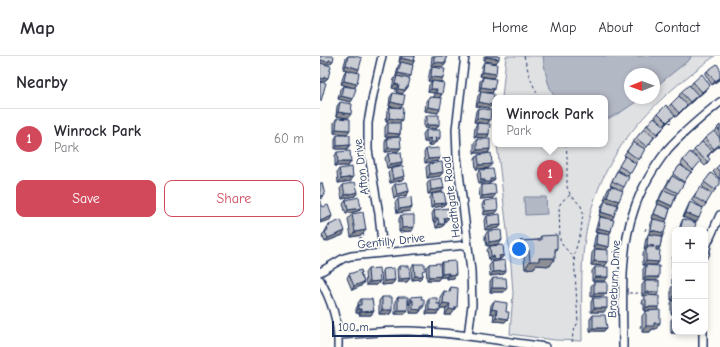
<!DOCTYPE html>
<meta charset="utf-8">
<style>
body{margin:0;font-family:"Comic Neue",sans-serif;background:#f2f2f3;color:#2b2b33}
.controls{position:absolute;right:12px;bottom:12px;display:grid;overflow:hidden;border-radius:8px;box-shadow:0 2px 6px #0003}
.controls button{width:36px;height:36px;display:grid;place-items:center;padding:0;border:0;border-bottom:1px solid #e1e1e2;background:#fff;color:#2b2b33;font:20px sans-serif}
.compass{position:absolute;left:304px;top:12px;width:36px;height:36px;border-radius:50%;background:#fff;box-shadow:0 2px 6px #0003;rotate:269deg}
.scale{position:absolute;left:12px;bottom:10px;width:101px;box-sizing:border-box;padding-left:4px;border:2px solid #1b2f5e;border-top:0;font-size:11px;line-height:14px;white-space:nowrap;color:#1b2f5e;-webkit-text-stroke:3px #fdfcf7;paint-order:stroke}
.you{position:absolute;left:199px;top:193px;width:14px;height:14px;margin:-10px;border:3px solid #fff;border-radius:50%;background:#1a73e8;box-shadow:0 0 0 6px #1a73e833}
.badge{display:grid;place-items:center;width:26px;height:26px;border-radius:50%;background:#d1495b;color:#fff;font-size:13px;font-weight:700}
.pin{position:absolute;translate:-50% -33px;filter:drop-shadow(0 1px 2px #0008)}
.pin::after{content:'';position:absolute;top:21px;width:14px;height:12px;background:inherit;clip-path:polygon(0 0,100% 0,50% 100%)}
.popup{position:absolute;left:172px;top:39px;width:116px;height:52px;box-sizing:border-box;display:grid;place-content:center;border-radius:8px;background:#fff;filter:drop-shadow(0 1px 3px #0005);font-size:13px;white-space:nowrap;color:#7c7c81}
.popup b{font-size:15px;color:#2b2b33}
.popup::after{content:'';position:absolute;left:50%;top:100%;margin-left:-8px;border:8px solid transparent;border-top-color:#fff}
.list{margin:0;padding:0;list-style:none}
h2{display:flex;justify-content:space-between;align-items:center;height:52px;margin:0;padding:0 16px;font-size:17px}
h2 small{font-size:13px;font-weight:400;color:#7c7c81}
.list li{display:grid;grid-template-columns:26px 1fr auto;gap:12px;align-items:center;box-sizing:border-box;height:60px;padding:0 16px;border-top:1px solid #e1e1e2}
.list b{display:block;font-size:15px;white-space:nowrap}
.list p{margin:0;font-size:13px;white-space:nowrap;color:#7c7c81}
.list em{font-size:13px;font-style:normal;color:#7c7c81}
.actions{display:flex;gap:8px;padding:12px 16px}
.actions a{flex:1;padding:9px 0;border:1px solid #d1495b;border-radius:8px;text-align:center;font-size:14px;color:#d1495b}
.actions .main{background:#d1495b;color:#fff}
.icon{flex:none;width:22px;height:22px;fill:none;stroke:currentColor;stroke-width:2;stroke-linecap:round;stroke-linejoin:round}
.map{position:relative;flex:none;width:400px;height:291px;overflow:hidden}
header{display:flex;align-items:center;gap:24px;box-sizing:border-box;height:56px;padding:0 20px;background:#fff;border-bottom:1px solid #e1e1e2}
header strong{font-size:19px}
nav{display:flex;gap:22px;margin-inline-start:auto;font-size:14px}
main{display:flex}
aside{flex:1;background:#fff}
.map>svg:first-child{display:block}
.green{fill:#e0e1e3;stroke:#7e88a0;fill-rule:evenodd}
.water{fill:#b3b8c5;stroke:#76819c}
.lines{fill:none;stroke-linecap:round;stroke-linejoin:round}
.street-casing{stroke:#1b2f5e;stroke-width:10}
.path{stroke:#1b2f5e;stroke-width:1;stroke-dasharray:3 3;stroke-linecap:butt}
.street{stroke:#fdfcf7;stroke-width:7}
.wall{fill:#adafb5;stroke:#1b2f5e}
.shaded-wall{fill:#8d8f94;stroke:#1b2f5e}
.building{fill:#c9ccd3;stroke:#1b2f5e}
.labels{text-anchor:middle;stroke-width:3.5;stroke-linejoin:round;paint-order:stroke}
.street-label{font-size:12px;fill:#1b2f5e;stroke:#fdfcf7}
</style>
<header>
<strong>Map</strong>
<nav><a>Home</a><a>Map</a><a>About</a><a>Contact</a></nav>
</header>
<main>
<aside>
<h2>Nearby<small></small></h2>
<ul class="list">
<li><span class="badge">1</span><div><b>Winrock Park</b><p>Park</p></div><em>60 m</em></li>
</ul>
<div class="actions"><a class="main">Save</a><a>Share</a></div>
</aside>
<div class="map">
<svg width="400" height="291" viewBox="0 0 400 291">
<rect width="100%" height="100%" fill="#fdfcf7"/>
<filter id="ink" filterUnits="userSpaceOnUse"><feTurbulence type="fractalNoise" baseFrequency=".025" numOctaves="2"/><feDisplacementMap in="SourceGraphic" scale="8" xChannelSelector="R" yChannelSelector="G"/><feConvolveMatrix kernelMatrix="1 2 1 2 8 2 1 2 1" color-interpolation-filters="sRGB"/></filter>
<g filter="url(#ink)">
<path class="green" d="M186,0h209c-66,47 -117,99 -130,182 -5,34 -3,69 -3,103l-27,-1 -45,-6 3,-41 -2,-28 -14,-121h108v-46h-103zM310,18h24v24h-24z"/>
<path class="water" d="M223,0h148l-1,3 -36,29v-14h-24v24h12l-21,14 -16,8v-22h-49c-8,-8 -12,-31 -13,-42z
M204,141h22l1,17 -22,1z"/>
<g class="lines">
<defs>
<path id="street" d="M62,0l-9,39 -5,28v27l11,64 4,38
M145,0l-9,73 1,27 14,115 1,34 -4,31
M385,198l2,-10 13,-29
M0,216l24,-14 7,-2 116,-11
M0,224c12,21 19,43 18,67
M18,279c24,-1 47,-5 71,-4 45,1 91,10 136,16
M303,291c0,-44 -4,-95 11,-137 7,-22 20,-43 34,-61 15,-17 35,-33 52,-47
M383,291v-15"/>
</defs>
<use href="#street" class="street-casing"/>
<path class="path" d="M204,0l6,22 9,20
M372,46l2,-2
M65,64l1,-3
M349,66l1,1 2,-2
M246,88l1,12v31l3,7 11,12 2,7 -2,18 -7,24 4,67 -5,11 -1,9
M329,89l2,-2
M319,102l5,-1
M250,139l-8,6 -3,5 1,34c2,8 11,11 14,20
M337,146l1,-2
M331,160l2,-2
M325,175l1,-3 3,1
M165,181v4
M39,182l5,-1 -1,-4
M3,183l-2,-4 4,-2
M322,206l1,-2
M309,237h13
M320,272l1,-4
M357,277h4"/>
<use href="#street" class="street"/>
</g>
<path class="wall" d="M28,0h7l2,16v12l-3,4 -13,-4 3,-11 2,-3 -3,-1 3,-11z
M80,0h15l-1,5 -2,4 -13,-3z
M112,0h14v7l-3,4 -12,-1z
M164,0h15l-3,7 -12,-2z
M81,6l10,14 -3,3v8l-6,7 -6,-2v-3l-4,-1 2,-9 2,-3 2,-10z
M164,6l9,16 -13,-2 2,-10z
M112,11l11,11 -2,4 -13,-1 2,-11z
M387,15l13,8 -8,6 -7,-11z
M163,21l11,12 -2,4 -13,-2 1,-10z
M112,25l10,13 -3,4 -6,-1 1,-4 -6,-1 1,-7z
M373,26l17,3 -3,4 -8,7 -1,-2 -2,4 -9,8 -11,11 -1,-2 -11,11 -2,4 -8,8 -10,12 -16,26 -11,-6 8,-14 8,5 -9,-6 9,-13 14,-17 14,-3 -6,-5 3,-4 10,-6 11,-11 2,-4 9,-6z
M23,30l8,16 -13,-3 2,-10z
M161,36l11,13 -3,3 -13,-2 2,-10z
M73,37l8,15 -1,15v11l-2,3h-13v-10l3,-4h8l-10,-1 1,-11 3,-4 6,1 -7,-2 1,-9z
M109,41l9,16 -13,-2 1,-10z
M20,46l8,16 -12,-2 1,-10z
M158,52l12,12 -3,4 -13,-2 2,-11z
M107,59l12,10 -3,4 -12,-1v-9z
M17,62l10,16 -13,-1v-11z
M157,67l12,11 -2,4 -13,-1 1,-10z
M400,69v20l-9,7 -3,5v6l-3,3 -5,-5 -9,12h-1l-14,22 -4,11 -2,3 -3,10 -2,3 -5,25 -2,3 -1,15h-14v-12l3,-4h-2l2,-11 3,-4 1,-11 3,-4h1l-3,-1 4,-10 3,-3 -1,-1 4,-10 8,-14 11,-15 5,3 -4,-4 2,-4 9,-7 13,-15 10,-6z
M106,74l11,12h-1l-3,3 -5,1v-4h-4l-1,-8z
M17,79l10,14h-12v-10z
M67,82l14,10 -3,3 -13,1v-10z
M157,83l13,10 -2,4h-14v-10z
M106,93l14,9 -2,3 -13,2 -1,-10z
M17,96l14,10 -3,4h-13v-10z
M68,98l14,8 -2,4 -13,2 -2,-10z
M158,99l11,13 -13,1 -1,-10z
M109,108l14,8 -3,4 -13,2 -1,-11z
M400,108v15l-7,-7z
M19,113l12,12 -13,2 -1,-11z
M71,113l14,7 -3,4 -12,3 -2,-10z
M160,114l12,12 -3,1 -1,2 5,13 -13,1 -1,-10 3,-4v-2l-3,1 -2,-10z
M297,115l7,16 -2,3 -10,30 -1,11 -2,4 -14,-3 3,-11 2,-4 6,1 -7,-2 3,-11 3,-4 4,1 -5,-2 4,-11 3,-3 7,3 -8,-4z
M391,117l9,11 -8,10 -10,-8z
M110,124l14,8 -3,4 -13,2 -1,-10z
M75,128l14,7 -2,4 -13,3 -2,-10z
M23,129l15,7 -3,4 -13,3 -2,-10z
M380,131l6,17 -3,4 -12,-8z
M112,138l11,12 -12,2 -1,-10z
M78,143l14,8 -2,4 -13,2 -2,-10z
M26,144l15,8 -3,3 -12,3 -3,-10z
M164,145l14,9 -2,3 -13,2 -1,-10z
M370,146l6,20 -13,-5 5,-11z
M114,154l15,7 -3,4h-1l-3,6 -6,1 -1,-6h-2l-1,-8z
M32,158l10,21 -11,2 -3,-18z
M81,159l11,16 -13,1v-13z
M167,160l14,9 -2,3 -14,2 -1,-10z
M363,163l11,11h-15l2,-7z
M9,169l14,10 -18,7 -3,-7 3,-3v-1z
M168,175l14,9 -3,4 -12,2 -2,-11z
M277,177l12,14 -3,3 -1,16 -14,-1 1,-12 3,-4 10,1 -12,-2 2,-11z
M221,180l16,12 -2,4 -5,14 -14,-1 -2,3 -9,1 -1,-12h-9v-9l5,-7 18,-1z
M170,190l14,9 -3,4h-1l-2,2 6,13 -14,2 -1,-10 3,-4v-2h-3l-2,-10z
M355,198v15h-3v-11z
M122,206l12,16 -8,1v-2h-6l-2,3h-11l-1,-13 3,-3 11,1z
M94,208l9,10v2l-3,3 -8,1 -1,-12z
M326,209l10,16 -13,-1v-11z
M79,210l11,12 -3,4h-9l-1,-13z
M275,211l10,14h-13v-10z
M48,213l12,12 -3,4h-11l-1,-12z
M63,213l12,11 -3,4 -10,1 -1,-12z
M355,213v15h-3v-11z
M29,218h12l3,8 -3,4 -9,4 -5,-12z
M173,222l11,14h-14v-10z
M325,225l14,11 -3,3 1,15 -1,19h-4l-2,3h-8v-16l4,-5h5l-7,-1v-6h-2l1,-5 2,-3h-3v-11z
M274,226l13,11 -3,3 -13,1v-11z
M354,228h1v30h-4v-11l2,-3h-2v-12z
M131,231l6,20 -6,8h-6l1,-6h-6l-3,5h-11l1,-12 2,-4 8,6h3v-7l4,-6 4,1z
M62,241l10,13 -2,4h-11v-13z
M78,241l7,17h-10v-13z
M91,241l10,2 3,7 -5,7h-9v-9h-2v-3z
M273,242l11,14h-13v-10z
M41,243l13,12 -3,4h-12v-2h-3v-4l2,-4v-2z
M174,245l12,11 2,7 -3,3 -12,-1 1,-7 -4,-1 1,-8z
M273,259l11,16h-14v-12z
M354,260l11,17h-14v-13z"/>
<path class="shaded-wall" d="M166,1l13,2 -3,4 -12,-2z
M81,2l13,3 -2,4 -13,-3z
M0,4h9l4,1 -3,3h-3l-1,2 -6,-2z
M114,6l12,1 -3,4 -12,-1z
M26,9l13,4 -2,4 -14,-4z
M163,16l13,2 -3,4 -13,-2z
M78,17l13,3 -3,3 -12,-3z
M4,21l4,1 -3,3h-3l-1,2 -1,-1v-4z
M111,21l12,1 -2,4 -13,-1z
M400,22v1l-8,6 3,-4z
M24,25l13,3 -3,4 -13,-4z
M75,28l4,1 -3,4 -4,-1z
M390,29l-3,4 -8,7 3,-4z
M86,31h2l-6,7 -6,-2 2,-3z
M161,31l13,2 -2,4 -13,-2z
M111,33h6l-3,4 -6,-1z
M116,37l6,1 -3,4 -6,-1z
M378,39l-2,3 -9,8 3,-4z
M21,40l12,3 -2,3 -13,-3z
M71,46l12,3 -3,3 -11,-2z
M159,46l13,3 -3,3 -13,-2z
M367,49l-3,4 -8,8 3,-4z
M108,51l12,2 -2,4 -13,-2z
M18,56l13,2 -3,4 -12,-2z
M355,59l-11,11 3,-4z
M69,62l13,2 -3,4 -13,-2z
M157,62l13,2 -3,4 -13,-2z
M107,69h12l-3,4 -12,-1z
M16,73l14,1 -3,4 -13,-1z
M68,77l12,1 -2,3h-13z
M157,78h12l-2,4 -13,-1z
M111,82l-3,4h-4l2,-3z
M115,82h5l-3,4h-1l-3,3 -5,1 3,-4z
M400,88v1l-9,8 3,-4z
M30,89l-3,4h-12l2,-3z
M68,92h13l-3,3 -13,1z
M170,93l-2,4h-14l3,-3z
M120,102l-2,3 -13,2 3,-4z
M18,106h13l-3,4h-13z
M82,106l-2,4 -13,2 3,-4z
M172,108l-3,4 -13,1 3,-4z
M123,116l-3,4 -13,2 3,-4z
M85,120l-3,4 -12,3 3,-4z
M33,121l-2,4 -13,2 3,-4z
M170,123h5l-3,3 -3,1 -2,3h-5l3,-4z
M161,124h4l-3,3 -3,1z
M124,132l-3,4 -13,2 3,-4z
M89,135l-2,4 -13,3 3,-4z
M38,136l-3,4 -13,3 3,-4z
M176,138l-3,4 -13,1 2,-3z
M5,139l-3,3 -2,1v-3z
M287,141l12,4 -3,4 -12,-5z
M339,144l13,6 -3,4 -12,-6z
M126,147l-3,3 -12,2 3,-4z
M92,151l-2,4 -13,2 2,-4z
M41,152l-3,3 -12,3 2,-4z
M178,154l-2,3 -13,2 2,-4z
M281,156l13,4 -2,4 -13,-4z
M366,157l13,5 -3,4 -13,-5z
M334,158l13,5 -3,4 -13,-5z
M12,160l-2,4 -10,3v-2z
M129,161l-3,4h-4l2,-3z
M115,162h3l-3,4h-2z
M119,168h6l-3,3 -6,1z
M181,169l-2,3 -14,2 3,-4z
M94,171l-2,4 -13,1 3,-4z
M278,172l13,3 -2,4 -14,-3z
M46,174l-4,5 -11,2 4,-5z
M331,174l13,3 -2,4 -13,-3z
M25,175l-2,4 -18,7 3,-4z
M182,184l-3,4 -12,2 2,-4z
M276,188l13,3 -3,3 -13,-2z
M327,189l7,1 -3,4 -3,-3 -2,2h-2z
M336,191h4l-3,4h-3z
M200,194h9l-5,7h-9z
M184,199l-3,4h-1l-3,4h-5l7,-7z
M171,200h3l-2,4h-3z
M219,202h16l-5,8 -14,-1 -2,3 -9,1 5,-8z
M274,205l14,1 -3,4 -14,-1z
M326,205l13,1 -2,3h-14z
M355,209v4h-3z
M186,215l-2,3 -14,2 3,-4z
M129,217l-3,4h-6l2,-3z
M136,218l-2,4 -8,1 3,-4z
M95,220h8l-3,3 -8,1z
M121,220l-3,4h-11l2,-3z
M275,221h13l-3,4h-13z
M325,221h14l-3,4 -13,-1z
M90,222l-3,4h-9l2,-3z
M75,224l-3,4 -10,1 2,-4z
M60,225l-3,4h-11l3,-3z
M355,225v3h-3z
M44,226l-3,4 -9,4 2,-4z
M172,232h15l-3,4h-14z
M325,236h14l-3,4h-14z
M274,237h13l-3,3 -13,1z
M354,240h1v4h-4z
M91,244h2l-3,4h-2z
M123,247l7,1 -4,5h-7z
M135,251h2l-6,8h-6l4,-6z
M326,251h13l-2,4 -13,-1z
M274,252h13l-3,4h-13z
M38,253h3l-2,4h-3z
M93,253l8,1 -2,3h-9z
M172,253l5,1 -3,4 -4,-1z
M62,254h10l-2,4h-11z
M78,254h10l-3,4h-10z
M109,254l11,1 -3,3h-11z
M354,254h1v4h-4z
M54,255l-3,4h-12l2,-3z
M176,261l12,2 -3,3 -12,-1z
M334,267h6l-4,6h-4l-2,3h-8l4,-6z
M273,272h14l-3,3h-14z
M354,273h1v3h11l-1,1h-14z"/>
<path class="building" d="M0,0h14l-1,5 -4,-1 -1,2 -8,-2z
M28,0h7l7,2 -3,11 -13,-4z
M82,0h13l-1,5 -13,-3z
M114,0h12v7l-12,-1z
M166,0h13v3l-13,-2z
M81,6l12,3 -2,11 -13,-3z
M164,6l13,2 -1,10 -13,-2z
M0,7l11,3 -3,12 -4,-1v2l-4,-1z
M397,8l3,5v9l-5,3 -8,-10z
M112,11l13,2 -2,9 -12,-1z
M26,14l13,3 -2,11 -13,-3z
M382,18l8,11 -8,7 -9,-10z
M77,20l13,3 -2,8h-2l-1,3 -7,-1 1,-4 -4,-1z
M163,21l13,2 -2,10 -13,-2z
M112,25l12,2 -2,11 -6,-1 1,-4h-6z
M0,26l6,1 -5,18h-1z
M369,29l9,10 -8,7 -9,-10z
M23,30l13,2 -3,11 -12,-3z
M161,36l13,2 -2,11 -13,-3z
M73,37l12,2 -2,10 -12,-3z
M359,40l8,9 -8,8 -8,-9z
M109,41l13,1 -2,11 -12,-2z
M20,46l12,2 -1,10 -13,-2z
M346,49l9,10 -8,7 -9,-9z
M70,51l13,1 -1,12 -13,-2z
M158,52l13,2 -1,10 -13,-2z
M107,59h12v10h-12z
M334,61l11,9 -8,8 -10,-9z
M17,62l13,1v11l-14,-1z
M68,67h12v11l-12,-1z
M157,67l13,1 -1,10h-12z
M400,69v6l-3,-3z
M324,73l10,8 -7,10 -11,-9z
M106,74h14v8h-5l1,4h-5v-4l-5,1z
M394,75l6,7v6l-6,5 -9,-11z
M17,79h13v10l-13,1z
M80,81l1,11h-13l-1,-10z
M157,83h13v10l-13,1z
M313,86l12,7 -6,11 -12,-9z
M382,86l10,9 -5,5 3,3 -2,3 -14,-12z
M119,92l1,10 -12,1 -2,-10z
M30,95l1,11h-13l-1,-10z
M81,96l1,10 -12,2 -2,-10z
M370,96l11,9 -8,9 -10,-10z
M171,97l1,11 -13,1 -1,-10z
M305,100l11,8 -5,9 -12,-7z
M122,106l1,10 -13,2 -1,-10z
M400,108v8l-4,-4z
M360,109l11,7 -7,10 -11,-8z
M83,110l2,10 -12,3 -2,-10z
M32,111l1,10 -12,2 -2,-10z
M173,113l2,10h-5v3h-5v-2h-4l-1,-10z
M297,115l12,6 -5,10 -12,-6z
M391,117l9,7v4l-5,6 -11,-8z
M352,120l12,7 -6,10 -12,-6z
M122,122l2,10 -13,2 -1,-10z
M35,126l3,10 -13,3 -2,-10z
M87,126l2,9 -12,3 -2,-10z
M0,127h2l3,12 -5,1z
M175,128l1,10 -14,2v-11z
M291,130l12,5 -4,10 -12,-4z
M380,131l12,7 -6,10 -12,-7z
M344,134l12,5 -4,11 -13,-6z
M124,136l2,11 -12,1 -2,-10z
M39,141l2,11 -13,2 -2,-10z
M91,141l1,10 -13,2 -1,-10z
M177,143l1,11 -13,1 -1,-10z
M0,145l3,6 5,-2 4,11 -12,5z
M285,145l13,4 -4,11 -13,-4z
M370,146l13,6 -4,10 -13,-5z
M338,148l12,5 -3,10 -13,-5z
M128,152l1,9 -5,1 1,6h-6l-1,-6h-3l-1,-8z
M43,156l3,18 -11,2 -3,-18z
M180,158l1,11 -13,1 -1,-10z
M81,159h13v12l-12,1z
M280,161l14,3 -3,11 -13,-3z
M333,163l14,3 -3,11 -13,-3z
M363,163l13,4 -2,7h-14z
M21,164l4,11 -17,7 -3,-6 3,-2 -1,-3 3,-1 -1,-1z
M181,174l1,10 -13,2 -1,-11z
M277,177l13,2 -1,12 -13,-3z
M328,178l14,2 -2,11h-4v3h4l-1,12 -13,-1v-12h1l1,-2h6v-1l-7,-1z
M237,179v13l-2,1v9h-16v3h-9l-1,-11h-9v-9l21,-1v-4z
M183,189l1,10 -5,1 1,3 -5,1 -1,-4h-3l-1,-10z
M275,193l13,1v12l-14,-1z
M185,204l1,11 -13,1 -1,-10z
M135,205l1,13 -7,1v-2l-7,1v-12z
M120,207l1,13 -12,1v-13z
M94,208h11v6l-3,1 1,5h-8z
M326,209l13,1v11h-14z
M79,210h10l1,12 -10,1z
M275,211h13v10h-13z
M59,212l1,13 -11,1 -1,-13z
M74,212l1,12 -11,1 -1,-12z
M41,214l1,3h-2l4,9 -10,4 -5,-12z
M173,222h13l1,10h-15z
M325,225h14v11h-14z
M274,226h13v11h-13z
M354,228h1v12h-1z
M131,231l7,1 -1,19h-2v3l-6,-1 1,-5 -7,-1 1,-12 6,1z
M325,239l14,1v11h-13v-7h-1z
M102,240l-1,3h3v7h-3v4l-8,-1v-9h-2v-3z
M62,241h10v13h-10z
M78,241h10v13h-10z
M109,242h8v6h3v7l-11,-1z
M273,242h14v10h-13z
M41,243h11l2,12 -13,1v-3h-3v-4h3z
M354,243h1v11h-1z
M174,245l13,2 -1,9h3l-1,7 -12,-2 1,-7 -5,-1z
M340,254v13h-6v3h-8v-15z
M273,259h12l2,13h-14z
M354,260h1v13h-1z"/>
</g>
<g class="labels">
<g class="street-label">
<text transform="translate(41 111) rotate(-97)" y="4">Afton Drive</text>
<text transform="translate(131 141) rotate(-97)" y="4">Heathgate Road</text>
<text transform="translate(71 185) rotate(-6)" y="4">Gentilly Drive</text>
<text transform="translate(294 223) rotate(-87)" y="4">Braeburn Drive</text>
</g>
</g>
</svg>
<div class="controls">
<button>+</button>
<button>−</button>
<button><svg class="icon" aria-label="layers" viewBox="0 0 24 24"><path d="M12 4l9 5-9 5-9-5zM3 14l9 5 9-5"/></svg></button>
</div>
<svg class="compass" viewBox="-18 -18 36 36"><path d="M0-13l5 13h-10z" fill="#e53935"/><path d="M0 13l5-13h-10z" fill="#7c7c81"/></svg>
<div class="scale">100 m</div>
<div class="you"></div>
<div class="pin badge" style="left:230px;top:137px">1</div>
<div class="popup"><b>Winrock Park</b>Park</div>
</div>
</main>
